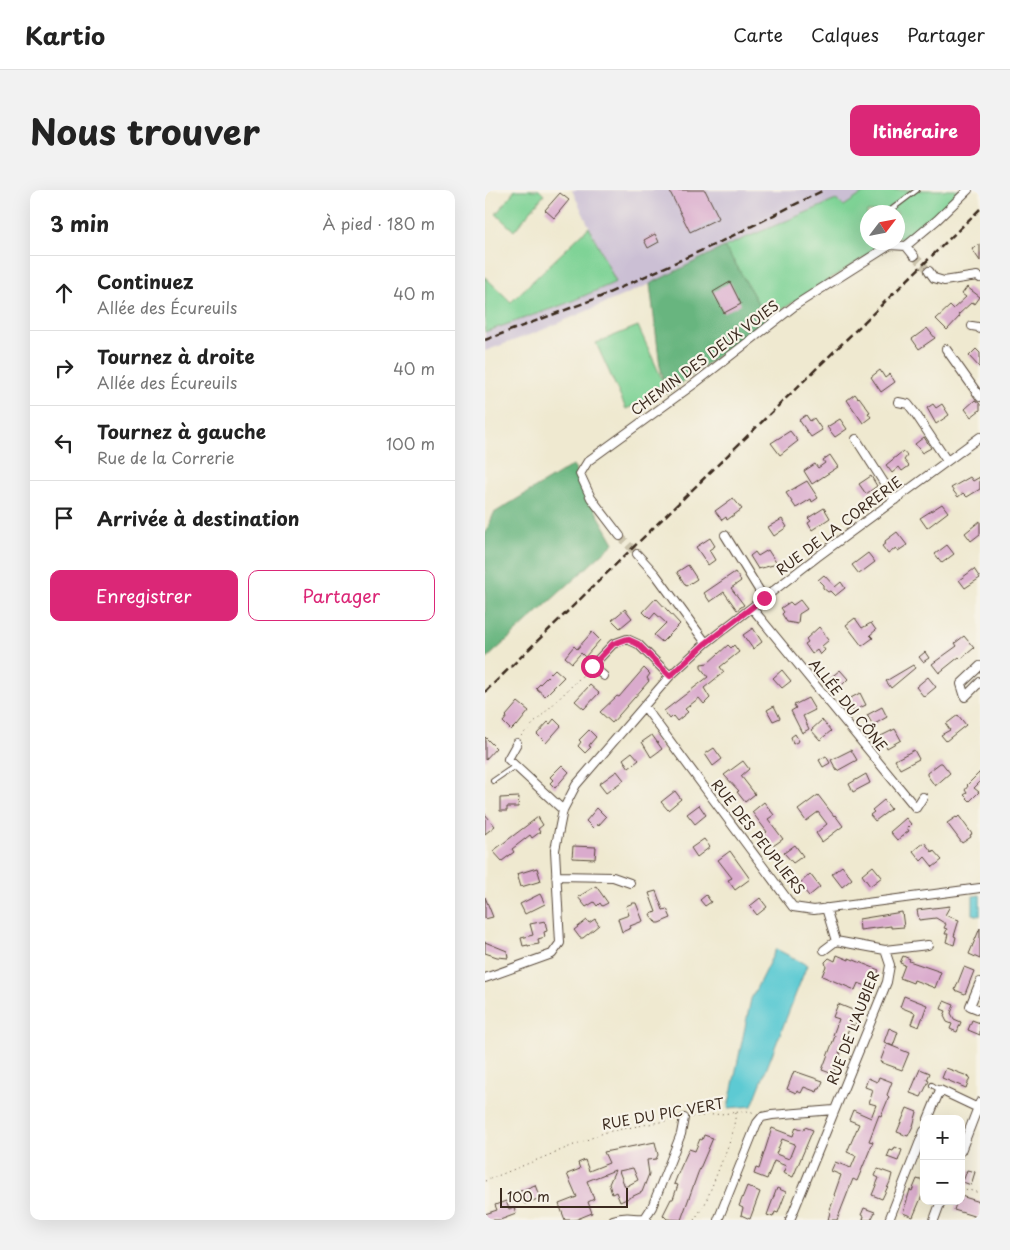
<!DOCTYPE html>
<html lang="fr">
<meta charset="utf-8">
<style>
body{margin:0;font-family:"Playpen Sans",sans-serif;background:#f2f2f2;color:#222}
.controls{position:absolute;right:15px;bottom:15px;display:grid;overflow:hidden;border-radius:10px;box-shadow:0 5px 20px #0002}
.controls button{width:45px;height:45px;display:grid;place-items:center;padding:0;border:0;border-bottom:1px solid #e0e0e0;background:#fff;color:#222;font:25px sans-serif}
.compass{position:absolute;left:375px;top:15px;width:45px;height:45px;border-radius:50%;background:#fff;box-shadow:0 5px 20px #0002;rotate:58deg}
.scale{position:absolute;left:15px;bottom:12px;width:128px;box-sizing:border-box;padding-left:5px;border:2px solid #3b2a1e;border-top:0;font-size:14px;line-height:18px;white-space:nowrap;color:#3b2a1e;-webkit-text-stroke:4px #f7f3e8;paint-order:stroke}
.stop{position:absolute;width:15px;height:15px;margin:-11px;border:4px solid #db2777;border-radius:50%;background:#fff}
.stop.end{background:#db2777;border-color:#fff;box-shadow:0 1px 5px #0008}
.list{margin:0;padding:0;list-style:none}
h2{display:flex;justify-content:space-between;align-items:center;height:65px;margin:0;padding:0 20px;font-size:21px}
h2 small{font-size:16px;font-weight:400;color:#767676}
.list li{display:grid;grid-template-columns:32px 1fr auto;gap:15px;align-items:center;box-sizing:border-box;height:75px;padding:0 20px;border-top:1px solid #e0e0e0}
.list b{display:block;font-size:19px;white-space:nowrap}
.list p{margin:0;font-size:16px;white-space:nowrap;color:#767676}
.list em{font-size:16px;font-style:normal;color:#767676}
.actions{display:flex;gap:10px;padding:15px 20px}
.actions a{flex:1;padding:11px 0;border:1px solid #db2777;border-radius:10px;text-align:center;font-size:18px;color:#db2777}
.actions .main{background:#db2777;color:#fff}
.icon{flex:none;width:28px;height:28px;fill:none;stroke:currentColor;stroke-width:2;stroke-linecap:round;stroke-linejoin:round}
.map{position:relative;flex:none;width:495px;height:1030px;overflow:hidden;border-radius:10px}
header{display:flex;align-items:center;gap:30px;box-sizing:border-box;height:70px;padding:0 25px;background:#fff;border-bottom:1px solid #e0e0e0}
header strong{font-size:24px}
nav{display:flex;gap:28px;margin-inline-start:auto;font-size:18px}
.intro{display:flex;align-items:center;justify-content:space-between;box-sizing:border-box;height:120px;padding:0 30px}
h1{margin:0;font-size:35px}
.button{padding:12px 22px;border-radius:10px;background:#db2777;color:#fff;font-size:18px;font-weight:700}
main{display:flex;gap:30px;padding:0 30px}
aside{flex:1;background:#fff;border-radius:10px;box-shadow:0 5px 20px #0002}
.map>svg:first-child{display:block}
.industrial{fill:#cbbfd4}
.green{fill:#7fd396;stroke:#5d7e5a}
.forest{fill:#67b57f;stroke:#51704e}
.water{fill:#5dcad3;stroke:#4c7a78}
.building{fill:#daabcd;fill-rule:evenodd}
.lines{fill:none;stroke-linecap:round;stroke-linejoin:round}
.minor-tunnel{stroke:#cbc3ac;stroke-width:8;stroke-dasharray:8 4;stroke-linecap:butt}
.service-casing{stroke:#564739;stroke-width:6}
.minor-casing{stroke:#564739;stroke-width:10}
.path{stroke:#564739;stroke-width:1;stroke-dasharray:1 4;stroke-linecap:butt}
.service{stroke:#fff;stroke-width:4}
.minor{stroke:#fff;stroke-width:8}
.rail{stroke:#3b2a1e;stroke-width:2.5;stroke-dasharray:8 4;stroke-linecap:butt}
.route{stroke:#db2777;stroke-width:6}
.labels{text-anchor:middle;stroke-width:4.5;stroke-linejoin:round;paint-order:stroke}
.street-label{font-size:14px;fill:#3b2a1e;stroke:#f7f3e8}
</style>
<header>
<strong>Kartio</strong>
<nav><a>Carte</a><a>Calques</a><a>Partager</a></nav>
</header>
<div class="intro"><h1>Nous trouver</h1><a class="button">Itinéraire</a></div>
<main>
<aside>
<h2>3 min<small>À pied · 180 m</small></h2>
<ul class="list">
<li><svg class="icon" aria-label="ahead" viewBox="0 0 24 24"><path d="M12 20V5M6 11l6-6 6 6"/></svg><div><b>Continuez</b><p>Allée des Écureuils</p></div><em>40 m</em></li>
<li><svg class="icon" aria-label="right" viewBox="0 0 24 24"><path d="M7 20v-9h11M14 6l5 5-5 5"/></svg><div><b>Tournez à droite</b><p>Allée des Écureuils</p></div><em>40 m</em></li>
<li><svg class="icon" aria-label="left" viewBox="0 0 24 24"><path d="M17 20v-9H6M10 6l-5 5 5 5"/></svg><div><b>Tournez à gauche</b><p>Rue de la Correrie</p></div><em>100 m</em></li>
<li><svg class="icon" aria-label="arrive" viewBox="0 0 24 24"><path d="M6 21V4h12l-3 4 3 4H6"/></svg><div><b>Arrivée à destination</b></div></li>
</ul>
<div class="actions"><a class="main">Enregistrer</a><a>Partager</a></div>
</aside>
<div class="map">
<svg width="495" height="1030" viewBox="0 0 495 1030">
<rect width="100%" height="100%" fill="#f7f3e8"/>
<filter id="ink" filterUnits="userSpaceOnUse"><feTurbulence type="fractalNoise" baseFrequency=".02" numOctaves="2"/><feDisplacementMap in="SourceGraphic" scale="10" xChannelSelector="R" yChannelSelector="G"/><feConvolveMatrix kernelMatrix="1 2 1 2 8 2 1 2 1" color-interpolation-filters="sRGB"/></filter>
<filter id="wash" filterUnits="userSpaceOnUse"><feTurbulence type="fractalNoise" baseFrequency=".0096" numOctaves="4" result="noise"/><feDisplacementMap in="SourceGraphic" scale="20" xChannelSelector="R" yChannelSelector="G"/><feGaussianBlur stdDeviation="1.12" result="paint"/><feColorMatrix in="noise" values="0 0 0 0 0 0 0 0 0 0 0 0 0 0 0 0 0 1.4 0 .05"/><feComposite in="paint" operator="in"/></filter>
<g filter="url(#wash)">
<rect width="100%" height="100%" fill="#efe9d0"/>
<path class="industrial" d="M87,0h296l-24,16 -8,-6 -112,47 -74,37 -110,47 -55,20v-19l80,-28 50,-23z"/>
<path class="green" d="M30,0h24l5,5 -30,36 -18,-17z
M383,0h96c-16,16 -43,48 -66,49l-1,-27h-30v30l11,1 4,3 -115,73 -32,-56 -11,-16 112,-47 8,6z
M104,37l27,55 -51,22 -80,28v-55l26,25z
M153,136l29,64 -41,19 -30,-66z"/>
<path class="forest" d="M239,57l11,16 32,56 -100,75 -7,-28 -10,-82z
M88,275l24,48 17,30 -129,117v-125l9,-22z"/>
<path class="water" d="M495,705v21l-7,-2v-18z
M291,759l31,16 -55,141 -24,2 23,-109z"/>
<g id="blocks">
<path class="building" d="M184,0h36l14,28 -29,14z
M75,3l9,7 -15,18 -9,-8z
M170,44l4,8 -11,6 -4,-8z
M495,54v17l-8,-12z
M245,92l11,22 -17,9 -11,-21z
M482,97l13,10 -5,7 -3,-2 -14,13 2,1 -13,14 -11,-11 14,-13 3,3 13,-12 -4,-3z
M442,138l8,10 -16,11 -7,-10z
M491,159l4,4v15l-11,-12z
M395,180l5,8 5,-4 5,8 -14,10 -10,-15z
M370,204l3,4 1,-1 11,15 -2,1 3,4 -8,6 -16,-23z
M490,210l5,4v6l-9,7 -6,-8z
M448,214l3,4 6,-4 7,11 -13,9 -9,-16z
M321,225l4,6 4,-3 8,12 -11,7 -12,-17z
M355,229l7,10 -12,8 -8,-10z
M305,241l8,10 -18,14 -9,-12z
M439,247l7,11 -9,5 -7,-9z
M418,261l4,5 -3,4 5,6 -7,5 -3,-4 -7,6 -6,-8z
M345,265l8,12 -26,17 -8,-13 11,-7 3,4 7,-5 -2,-3z
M386,286l6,10 -11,8 -7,-10z
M485,287l3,4 7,-4v12l-13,8 -4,-4 -5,4 -7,-9z
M322,291l11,17 -6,4 -1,-3 -15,9 -10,-15z
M248,308l9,11 -15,11 -1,-3 -4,3 -7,-9z
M457,314l6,8 -21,16 -7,-10z
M339,318l6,10 -18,12 -4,-7 3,-2 -3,-3z
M297,329l5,8 -13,9 -6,-9z
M495,331v13l-9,7 -6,-8z
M412,342l10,13 -9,6 -2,-3 -8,6 -6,-8 4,-3 -1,-2z
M225,348l5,8 -6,4 6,10 -7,5 -12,-18z
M462,355l7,9 -12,9 -7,-9z
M283,360l9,14 -19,5 -8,-13 5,-4 3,4z
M383,363l7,9 -16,12 -7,-9z
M203,375l9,14 -11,7 -9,-14z
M489,379l6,9 -15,10 -6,-8z
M250,382l6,9 -10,7 13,17 -7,5 -13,-18 -14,10 -6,-9z
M339,385l11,12 6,-5 4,6 -10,8 -5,-5 -2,1 -5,-4v-3l-5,-5z
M171,408l24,26 -18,18 -8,-7 12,-12 -11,-10 -5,6 -7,-7z
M315,410l7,9 -8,5 -1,10 -11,-2 -5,-8 2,-2 -3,-4 9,-6 3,3z
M140,419l7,9 -12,10 -8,-8z
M370,428l7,10 9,-5 5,7 -6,5 3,3 -11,8 -16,-21z
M334,437l10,13 -7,6 3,4 -5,5 -3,-5 -5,4 -7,-10 3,-2 -2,-3z
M268,438l9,14 -9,7 -10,-14z
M107,442l8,8 -15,17 -4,-4 -9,10 -7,-6 9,-11 3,3z
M479,446l10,12 -13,11 -2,-2 -20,16 -7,-9 25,-18 -2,-3z
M243,455l3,3 3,-3 5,7 -19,15 4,5 -20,16 6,10 -6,6 -5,-6 -14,11 3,3 -11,9 -4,-5 -3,3 -6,-8 44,-34 -7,-9v-4l7,-1z
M440,462l4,6 -6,4 -4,-5z
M428,475l2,3 -24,20 -5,-7z
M159,478l6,6 -3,4 2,3 -37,42 -12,-11 17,-16 2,1z
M70,479l9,8 -19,19 -9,-8z
M297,480l9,11 -9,7 -9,-10z
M355,480l8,9 -10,10 -9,-10z
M443,487l8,10 -12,10 -8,-10z
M105,495l9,8 -15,16 -9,-8z
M375,503l6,12 -13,6 -6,-11z
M323,508l7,12 -12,6 6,13 -7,4 -11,-22 5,-3 -2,-3z
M33,512l11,9 -12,15 -1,-1 -5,5 -8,-8 4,-5 -1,-1z
M289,516l6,12 -7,3 -6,-11z
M397,517l5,10 -14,8 -6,-10z
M473,525l8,10 -20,16 -5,-6 9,-5 -4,-6z
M69,529l7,7 -15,17 -9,-9 11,-12 2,2z
M337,530l9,11 -11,9 -9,-10z
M410,539l6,11 -14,8 -6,-12z
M104,540l7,7 -6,7 -1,2 2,1 -6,6 -7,-7 3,-4 -2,-2z
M310,544l4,7 -6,3 -2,-7z
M167,545l10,14 -11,8 -9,-15z
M0,547l11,11 -11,12z
M229,558l8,11 -9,7 -8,-12z
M366,560l6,10 -20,11 -6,-11z
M429,560l5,9 -19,10 -5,-9z
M147,562l7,8 -10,8 -6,-9z
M341,566l4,7 -7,4 -4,-7z
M258,571l6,8 -8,7 14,18 -10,8 -8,-10 2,-1 -15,-16z
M455,573h2l8,10 -15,13 -8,-11v-2z
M77,575l7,7 -14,16 -5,-5 3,-3 -3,-3z
M132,581l7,9 -18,13 -7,-9z
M495,582v10l-6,6 5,4 -9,9 -6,-6 3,-2 -2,-3 3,-4 -1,-1z
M381,584l4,9 -17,9 -4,-8z
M190,601l6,8 -13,11 -7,-8z
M333,605l16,21 1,-1 8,11 -21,16 -6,-9 11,-9 -9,-12 -12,9 -8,-11z
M34,607l-1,10h-11v4h-7v-13z
M399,610l7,9 -16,12 -5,-6 4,-3 -2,-2z
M279,612l10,13 -6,4 15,20 -10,7 -9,-12 3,-2 -15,-20z
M214,615l7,10 -11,9 -8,-10z
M112,618l9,9 -8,9 -1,-2 -4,4 -7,-7z
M0,624l10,12 -10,8z
M474,626l13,18 -2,1 1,2 -9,6 -15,-20 9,-6 1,1z
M53,627l5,8 -5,4 2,3 -8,6 -2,-3 -18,14 2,3 -12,9 -9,-10z
M421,628l5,6 -4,4 2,3 -12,9 -7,-8z
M219,649l6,8 -13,10 -6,-9z
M439,652l8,10 1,-2 9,10 -9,7 -8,-10 -4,4 -8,-10z
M310,655l8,11 -10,7 -9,-10z
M88,656l23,1 -1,12 -23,-1z
M245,661l20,28 -15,11 -7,-10 4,-2 -14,-18z
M357,676l10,13 -10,8 -10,-13z
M388,676l9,11 -12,9 -8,-11z
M52,678l4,13 -20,6 -4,-13z
M325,684l10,13 -11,9 -10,-12z
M111,696l12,17 -6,3 -2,-3 -3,3 -3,-4 -8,5 -8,-10z
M171,701l7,19 4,-1 4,9 -12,5h-3l-1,-3h-2l-3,-6 6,-2 -7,-19z
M55,704l5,10 -20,10 -5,-10z
M221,705l5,7 -6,4 -5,-6z
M0,707l8,20 -8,2z
M275,708l7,9 -10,8 -7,-9z
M148,713h3l7,18 -13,5 1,2 -9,4 -4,-13 11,-4 -3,-9z
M465,716l-5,9 14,5 -5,16 2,1 -2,8 -8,-3 2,-8h-3l2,-5 -3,-1 2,-4 -10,-6 -17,2 -2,-10z
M417,722l2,15 -13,1v-2l-31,4 -1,-11z
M110,729l4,6 -16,13h-3l-6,-8 13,-10 2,3z
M60,731l2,10 -3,1 1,5 -7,2 1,5 -11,2v-1l-5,1 -2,-8 12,-3 -3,-11z
M495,738v31l-11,-5z
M0,752l22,9 1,7 -11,-1 -12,-4z
M352,765l12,5v-2l30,12 -7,18 -14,-5 -3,7 -33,-14 4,-10 -1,-4 4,-4 6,3z
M418,766l7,3 -1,2 32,11 -6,16 -21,-8 -1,3 -13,-5 5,-13 -5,-2z
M479,777l10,4 -9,23 -10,-4z
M419,806l23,9 -8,22 -8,-3 4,-11 -15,-6z
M459,811l10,4 -3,8 3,6 7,3 -4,10 -7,-3 2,-5 -5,-2 -3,-6 2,-5 -5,-2z
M353,814l22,9 -5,13 -4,-2 -7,16 -5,13h2l-8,21 -11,-4 13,-34 -2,-1 6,-16 -6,-2z
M487,830l8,3v12l-12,-5z
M404,838l9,4 -5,14 -9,-4z
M402,854l22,9 -7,17 -22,-8z
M461,878l24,9 -4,11 -24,-10z
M435,879l10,4 -3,7 2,1 -8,16 -11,-4z
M309,881l29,10 -3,8h-2l-1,3 -13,-5 -3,6 -4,-2 -1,2 -9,-4z
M394,887l13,5 -5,13 2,2 -8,19 -2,-1 -10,26 4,1 -16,39 -4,-2 -16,41h-9l2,-8h-1l6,-16 -1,-1 7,-20 -10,-4 4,-9 16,6 5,-12 -9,-4 12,-28 -10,-4 4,-10 18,8 5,-13 -7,-2 4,-13 -8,-3 3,-9 9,4z
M422,918l10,4 -4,14 -5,10 -11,-4z
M311,937l8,3 1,-3 8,3 -20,47 -10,-4 3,-7 -12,-5 -7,18 -13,-5 2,-6 3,1 13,-41 21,8zM297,949l13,5 -6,15 -13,-5z
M219,945l9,3 -15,35 -17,47 -14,-1 -4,-4 8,-16h2l5,-14 -4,-1 6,-15 9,-20 6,2 5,-12 2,1z
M170,952l3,13 -2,4 -9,1 2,14 -7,18 -22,10 -4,-10 -4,2 -3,-10 6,-14 -28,11 7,18 -6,3 4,11 -17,7h-10l-6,-16 18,-7 -10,-23 13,-5 -2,-6 7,-3 4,11 20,-8 -5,-11zM148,978l5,12 -13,7 -6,-16z
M410,957l7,3 -4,11 -11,-4 3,-7 3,1z
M393,979l14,5 -2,8 -8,17 -10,-4 7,-17 -4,-2z
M482,980l8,2 -4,13 -8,-3z
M432,989l7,2v10l-11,26 -10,-4 7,-23 2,1z
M50,995l5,13 -15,6 -5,-13z
M262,996l13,6 -10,27 -9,-4 2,-7 -4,-2z
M292,998l9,4 -8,21 -3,-1 -2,5 -6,-2z
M476,1006l19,6v16l-26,-8 3,-9h4z
M21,1011l3,8 5,-2 2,7 -16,6h-15v-6l12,-4 -2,-5z
M379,1018l11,4 -4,8h-8l1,-4 -3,-1z"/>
</g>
</g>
<g filter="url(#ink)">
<use href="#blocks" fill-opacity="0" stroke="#564739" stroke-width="1"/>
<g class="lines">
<path class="minor-tunnel" d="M429,66l15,15
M135,346l17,18"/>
<defs>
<path id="service" d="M403,22l29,-22
M8,591l22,-15
M447,895l8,5"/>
<path id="minor" d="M421,56l31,-26 31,-30
M444,81l5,7 10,3 33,-5 3,2
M487,136l6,1 2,2
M461,159l34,48
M413,212l10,2 7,9 32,48
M371,249l39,61
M240,345l39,63
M135,346l-29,-38 -11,-24 8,-13 106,-77 103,-80 93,-59 16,1 8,10
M152,364l19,21 50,68
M267,418l164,200 7,-11
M495,476l-19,18 4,13 15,-15
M119,486l-12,-10 21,-22 14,-5 11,5 32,32
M159,516l149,201 21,3 166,-22
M32,553l-9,16 55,51
M71,686l57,1 17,6
M339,760l12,-9
M400,760l43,-5
M0,788l67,-24 8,-11 -5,-93 8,-40 13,-25 94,-109 36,-33 111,-86 163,-120
M495,792l-10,24 10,4
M443,929l12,-29 38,18
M476,961l19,-49
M160,1028l7,-11 29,-73 3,-16
M128,1030c16,-6 20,0 32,-2l2,2
M233,1030l39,-97 5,-6 10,-2 62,-5
M305,1030l97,-238 3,-17 -5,-15 -49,-9 -10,-33
M404,1030l35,-89
M449,1030l7,-19"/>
</defs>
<use href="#service" class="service-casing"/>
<use href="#minor" class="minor-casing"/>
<path class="path" d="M36,546l65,-64
M207,927l57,-6 6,2
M0,991l121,-49 70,-13
M476,998l19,5
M209,1030l11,-16 27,-68 4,-23"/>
<use href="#service" class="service"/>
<use href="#minor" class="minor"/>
<path class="rail" d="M0,150l115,-43 118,-54 106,-53
M0,502l495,-483"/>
</g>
</g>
<g class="lines" filter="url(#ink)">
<path class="route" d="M107,476l21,-22 14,-5 11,5 32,32 36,-33 58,-45"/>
</g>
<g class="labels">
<g class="street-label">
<text transform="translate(220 168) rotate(-37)" y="5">CHEMIN DES DEUX VOIES</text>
<text transform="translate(354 336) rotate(-37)" y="5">RUE DE LA CORRERIE</text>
<text transform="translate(363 515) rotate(51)" y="5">ALLÉE DU CÔNE</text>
<text transform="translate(273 647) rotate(52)" y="5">RUE DES PEUPLIERS</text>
<text transform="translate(368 838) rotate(-69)" y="5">RUE DE L'AUBIER</text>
<text transform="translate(178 924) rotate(-10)" y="5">RUE DU PIC VERT</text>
</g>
</g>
</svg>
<div class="controls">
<button>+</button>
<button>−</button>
</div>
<svg class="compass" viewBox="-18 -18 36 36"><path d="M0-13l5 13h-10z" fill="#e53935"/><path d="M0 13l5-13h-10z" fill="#767676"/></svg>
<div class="scale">100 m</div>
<div class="stop" style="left:107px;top:476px"></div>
<div class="stop end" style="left:279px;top:408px"></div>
</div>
</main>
